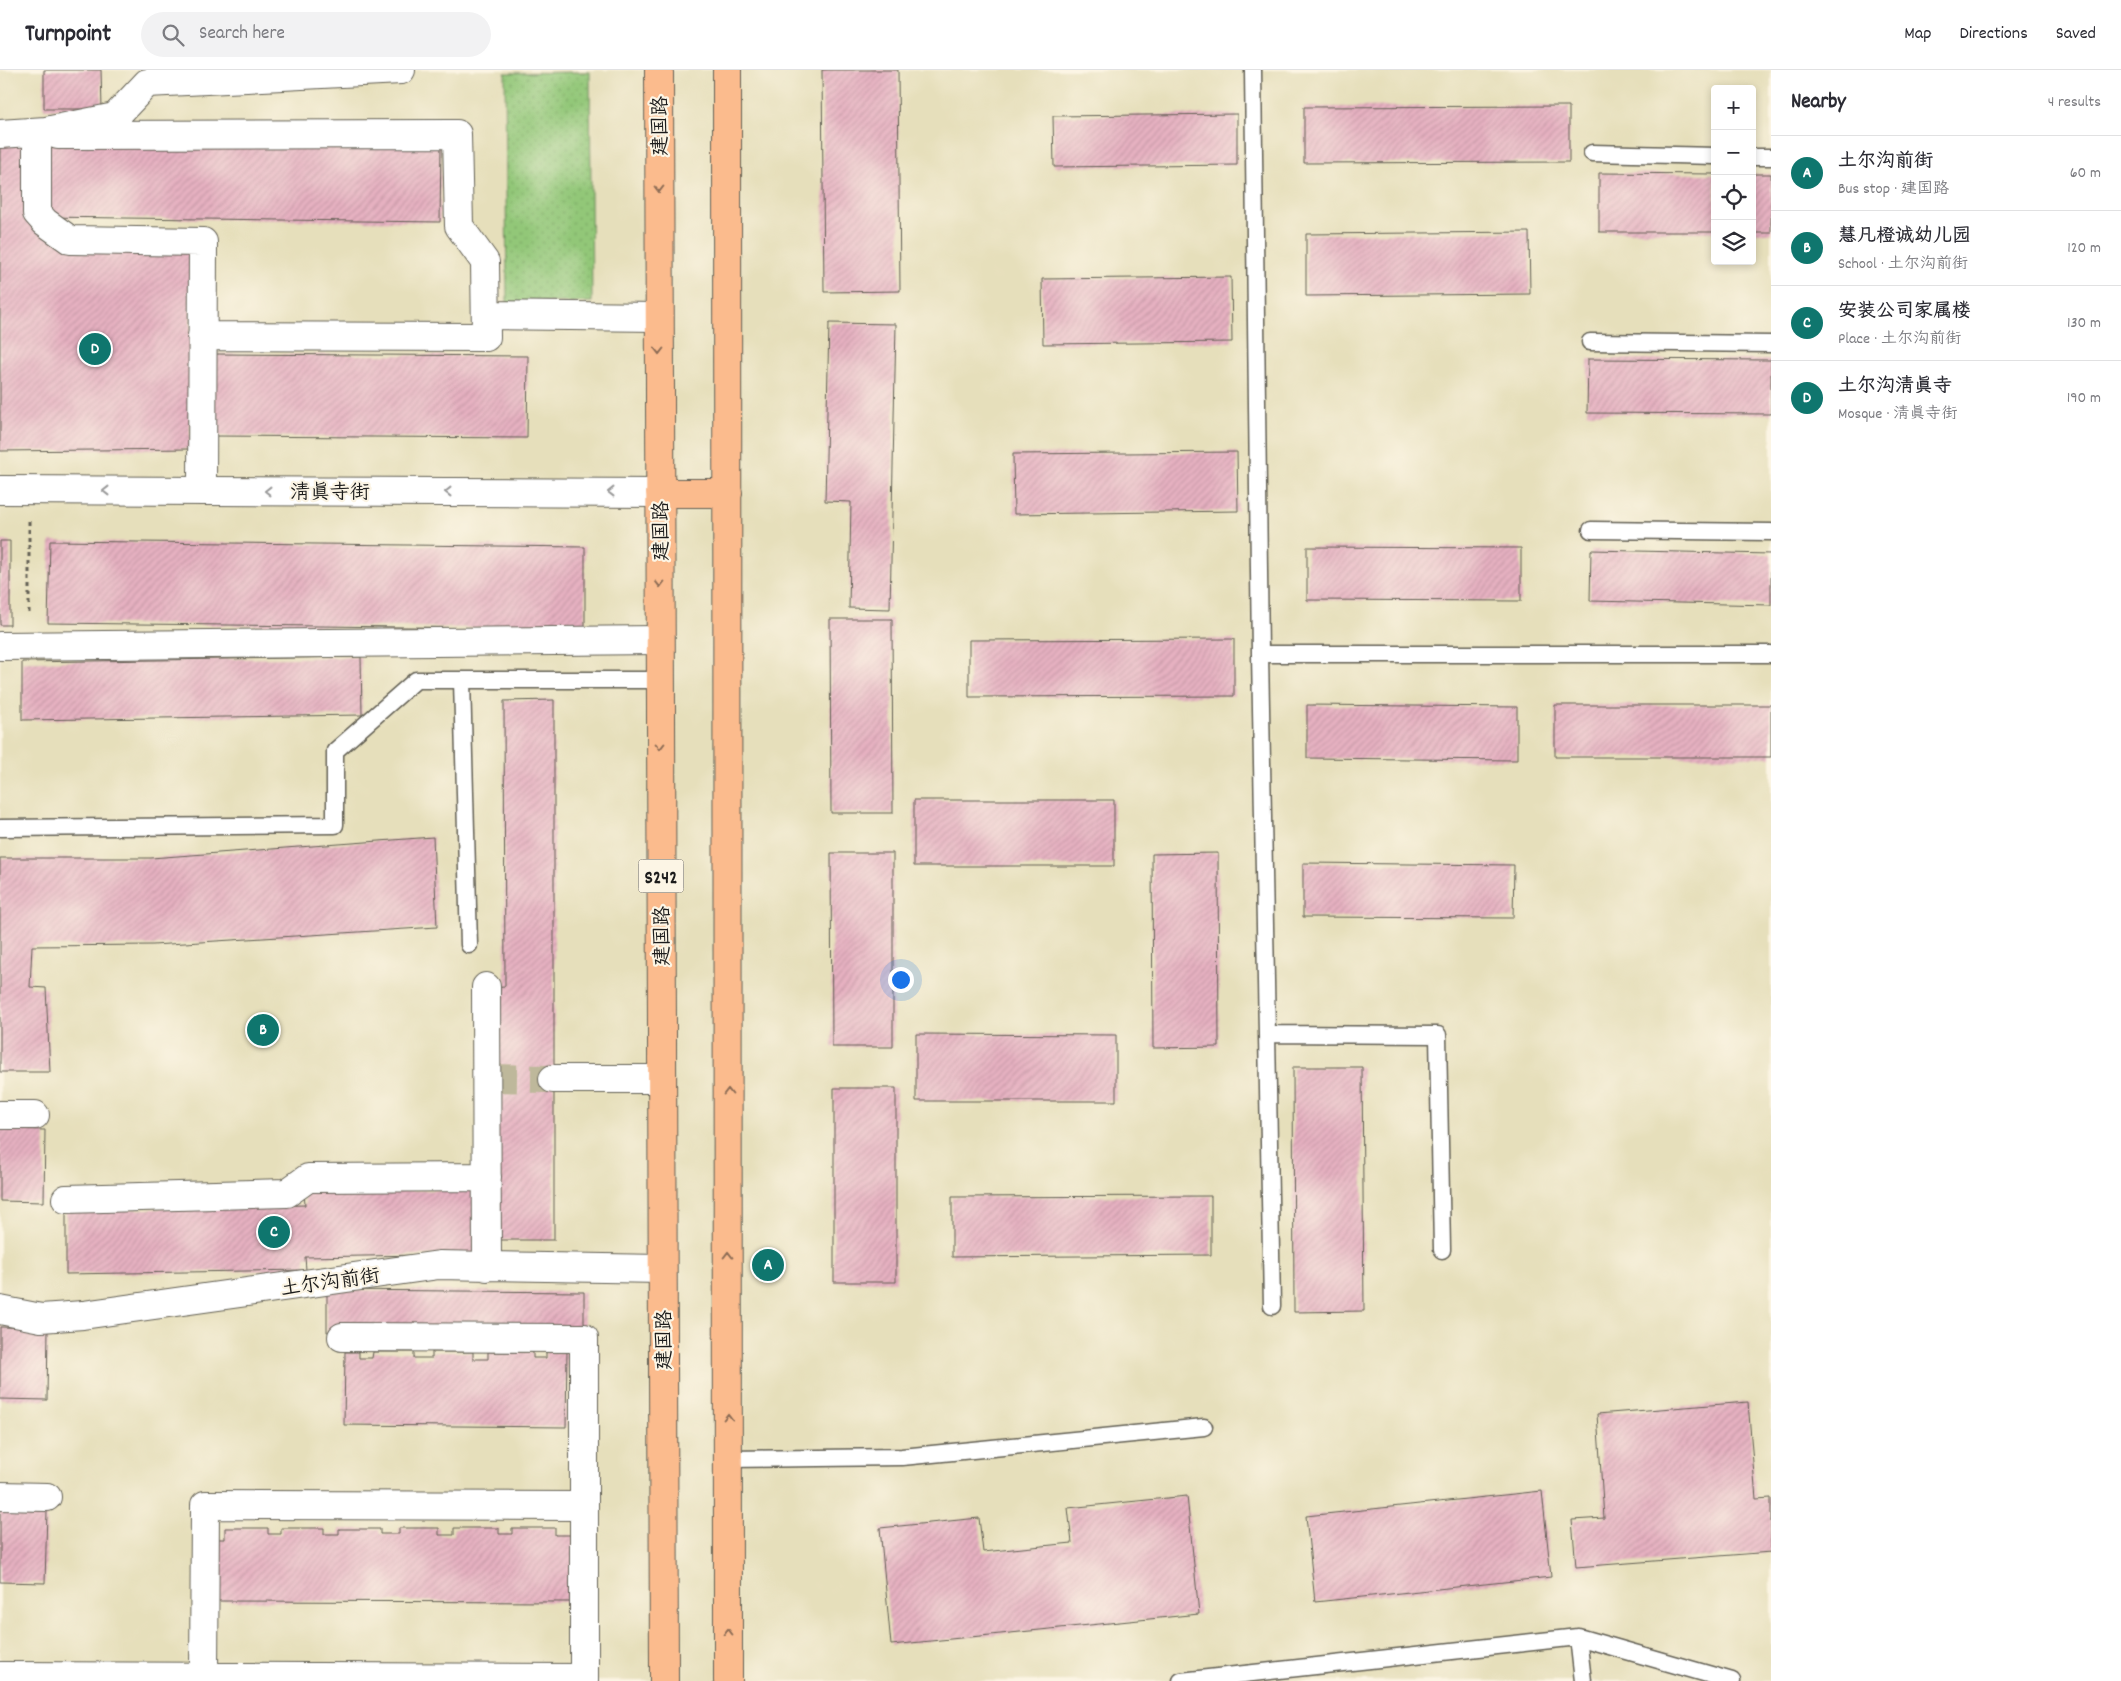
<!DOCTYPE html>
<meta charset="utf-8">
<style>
body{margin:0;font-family:Dekko,"LXGW WenKai TC",sans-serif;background:#f2f2f3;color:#2b2b33}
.controls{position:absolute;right:15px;top:15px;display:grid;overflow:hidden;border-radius:5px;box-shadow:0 2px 8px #0003}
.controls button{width:45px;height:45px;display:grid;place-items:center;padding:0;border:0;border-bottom:1px solid #e1e1e2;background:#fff;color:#2b2b33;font:25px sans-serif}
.you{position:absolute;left:900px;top:909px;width:18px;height:18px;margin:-12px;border:4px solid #fff;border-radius:50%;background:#1a73e8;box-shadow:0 0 0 8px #1a73e833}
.badge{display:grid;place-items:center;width:32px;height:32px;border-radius:50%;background:#0f766e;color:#fff;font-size:16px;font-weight:700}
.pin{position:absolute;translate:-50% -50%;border:2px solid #fff;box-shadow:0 1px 5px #0006}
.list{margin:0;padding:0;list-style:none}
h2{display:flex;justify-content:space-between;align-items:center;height:65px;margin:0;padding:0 20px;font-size:21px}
h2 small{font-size:16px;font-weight:400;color:#7c7c81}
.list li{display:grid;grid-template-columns:32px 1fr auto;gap:15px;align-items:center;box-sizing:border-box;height:75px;padding:0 20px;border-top:1px solid #e1e1e2}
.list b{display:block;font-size:19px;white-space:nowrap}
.list p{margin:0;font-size:16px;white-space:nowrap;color:#7c7c81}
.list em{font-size:16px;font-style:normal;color:#7c7c81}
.icon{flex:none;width:28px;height:28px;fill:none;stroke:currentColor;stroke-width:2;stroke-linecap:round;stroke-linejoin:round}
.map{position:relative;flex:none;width:1771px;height:1611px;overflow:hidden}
header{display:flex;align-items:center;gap:30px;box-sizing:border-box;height:70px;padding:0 25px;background:#fff;border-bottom:1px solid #e1e1e2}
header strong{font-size:24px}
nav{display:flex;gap:28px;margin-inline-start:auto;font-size:18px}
.search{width:350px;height:45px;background:#f2f2f3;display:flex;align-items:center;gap:12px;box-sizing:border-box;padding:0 18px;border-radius:28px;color:#7c7c81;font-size:19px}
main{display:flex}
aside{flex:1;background:#fff}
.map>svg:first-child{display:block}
.park{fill:url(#park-dots);stroke:#57724a}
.building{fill:url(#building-hatch)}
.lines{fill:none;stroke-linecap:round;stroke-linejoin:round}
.minor-tunnel{stroke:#beb89b;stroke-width:28;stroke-dasharray:28 14;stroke-linecap:butt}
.service-casing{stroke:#636054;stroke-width:19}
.minor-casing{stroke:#636054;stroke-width:30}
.tertiary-casing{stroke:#636054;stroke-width:30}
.primary-casing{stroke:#636054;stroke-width:30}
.path{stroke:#636054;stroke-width:3;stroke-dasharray:4 4;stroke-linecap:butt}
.service{stroke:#fff;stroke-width:16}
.minor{stroke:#fff;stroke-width:28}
.tertiary{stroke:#fff;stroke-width:28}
.primary{stroke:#fbbb8d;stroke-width:28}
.oneway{stroke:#8c6c54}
.oneway2{stroke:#999}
.labels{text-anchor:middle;stroke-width:4.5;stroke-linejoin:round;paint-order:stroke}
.shield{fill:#fcf5e5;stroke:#5f5d58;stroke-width:1}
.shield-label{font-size:19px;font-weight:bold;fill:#1c1c1c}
.street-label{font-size:20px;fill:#1c1c1c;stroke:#fcf5e5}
</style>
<header>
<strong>Turnpoint</strong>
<div class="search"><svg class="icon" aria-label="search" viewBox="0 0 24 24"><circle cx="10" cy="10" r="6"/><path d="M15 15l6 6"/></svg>Search here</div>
<nav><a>Map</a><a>Directions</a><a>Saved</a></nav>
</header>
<main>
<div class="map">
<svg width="1771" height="1611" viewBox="0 0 1771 1611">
<defs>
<pattern id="park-dots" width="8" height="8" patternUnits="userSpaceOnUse" patternTransform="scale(1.25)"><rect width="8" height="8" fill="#92c778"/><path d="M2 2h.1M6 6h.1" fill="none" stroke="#7daa67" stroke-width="1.8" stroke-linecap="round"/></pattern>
<pattern id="building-hatch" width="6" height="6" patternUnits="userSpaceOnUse" patternTransform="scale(1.25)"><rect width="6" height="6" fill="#e6b1c1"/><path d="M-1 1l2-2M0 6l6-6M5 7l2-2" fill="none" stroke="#c598a5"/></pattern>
</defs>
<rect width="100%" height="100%" fill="#fcf5e5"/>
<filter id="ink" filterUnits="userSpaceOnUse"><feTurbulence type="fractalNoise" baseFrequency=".02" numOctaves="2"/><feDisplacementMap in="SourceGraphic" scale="10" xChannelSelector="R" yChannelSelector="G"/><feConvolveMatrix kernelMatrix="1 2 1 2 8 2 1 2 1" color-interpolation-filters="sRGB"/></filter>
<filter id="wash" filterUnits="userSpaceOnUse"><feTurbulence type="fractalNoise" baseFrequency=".0096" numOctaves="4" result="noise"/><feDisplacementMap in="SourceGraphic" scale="20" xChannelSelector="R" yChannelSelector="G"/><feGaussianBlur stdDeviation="1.12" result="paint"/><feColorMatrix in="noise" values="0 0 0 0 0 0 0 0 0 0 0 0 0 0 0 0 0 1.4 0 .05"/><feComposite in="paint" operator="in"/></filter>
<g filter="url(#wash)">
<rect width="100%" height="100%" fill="#e6dfbb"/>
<path class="park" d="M590,2l2,230 -85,1 -2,-230z"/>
<g id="blocks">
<path class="building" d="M44,0h57l1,39h-58z
M822,0h76l2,221 -76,1z
M1569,36v56l-265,1v-56z
M1237,44v51l-183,2 -1,-51z
M45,70l396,5 -1,77 -396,-5z
M34,72l-3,74 39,31 121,2 -1,200 -190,2v-307z
M1599,103l116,1v58h-116z
M1752,104h19v59h-19z
M1529,162l1,62 -224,2v-62z
M1231,207l1,65 -189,2 -1,-65z
M829,253l67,1 -6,285 -41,-1 2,-106 -26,-1z
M214,284l314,2 -1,82 -314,-2z
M1588,289l183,1v54l-184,-1z
M1237,382l1,59 -224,3 -1,-60z
M0,471h10v84h-10z
M50,471l535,6v82l-537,-6z
M1307,477l214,1v53l-214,-1z
M1591,480l180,4v51l-181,-4z
M830,549h62l1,194h-62z
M1234,569v57l-265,1v-57z
M361,587l1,58 -340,5v-58z
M554,630v540h-64l-1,-253 16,-1 -1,-285z
M1307,635l210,2v53l-210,-2z
M1555,635h216v52h-216z
M914,730h200v66h-200z
M433,767l4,90 -284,18 -121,1 -2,41 16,1 4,84h-50v-214h151z
M831,783h62v194h-61z
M1218,783l1,194 -66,1 -1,-194z
M1303,793l211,2 -1,53 -210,-1z
M916,964l200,1v66h-200z
M1293,997h69l2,244 -70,1z
M834,1018h62v194h-62z
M0,1059l45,1 -1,72 -44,-1z
M481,1120l1,64 -177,3 1,13 -240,4v-63l239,-6 -1,-14z
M1211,1126v59l-259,2v-60z
M327,1220l257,2v42l-257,-2z
M0,1257l48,1 -1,72 -47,-1z
M345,1282h14v6h13l1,-6h41v6h18v-6h41v7h15v-7h45v6h13v-6h21l-1,75 -222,-2z
M1748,1332l8,97 15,-1v54l-195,15 -4,-47 32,-2 -7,-104z
M1542,1421l9,86 -236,25 -9,-86z
M1187,1426l12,118 -308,31 -11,-117 99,-10 4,34 89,-9 -4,-35z
M0,1440l47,1 -2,72 -45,-1z
M225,1458h43v6h13v-6h43v6h15v-5h41v5h19v-6h40v7h15v-7h45v6h13v-6h43v7h18v67l-355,-1v-62h7z"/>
</g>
</g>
<g filter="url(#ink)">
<use href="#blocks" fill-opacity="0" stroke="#636054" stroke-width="1"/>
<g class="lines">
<path class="minor-tunnel" d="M489,1008l64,1"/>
<defs>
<path id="service" d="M1253,0l7,584 12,652
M1592,83l123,3
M1752,87h19
M1590,272l181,2
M1591,460l180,2
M1260,584h511
M462,610l7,265
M0,758l335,-3v-74l81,-71h244
M1267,964l171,1 4,215
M728,1389l174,-2 302,-30
M1578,1567l5,44
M1181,1611l397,-44 154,44"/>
<path id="minor" d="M46,61l12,4 399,-1 2,92 26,36 1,75 -284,-1
M37,62v81l8,9 25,18 133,2 -1,249
M0,64l46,-3 69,-14 32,-34 254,-13
M486,245l173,2
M0,576l660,-6
M486,917l1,280
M553,1009h108
M0,1045h35
M66,1129l221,-6 21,-15 179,-1
M0,1240l41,8 42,-3 356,-50 223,4
M342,1267l242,1v343
M0,1426l47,1
M0,1606l584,2
M204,1611l1,-176 378,1"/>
<path id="tertiary" d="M0,420l660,3"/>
<path id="primary" d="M659,0l5,1611
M727,0l1,1611
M660,423h68"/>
</defs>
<use href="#service" class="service-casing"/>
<use href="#minor" class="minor-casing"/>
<use href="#tertiary" class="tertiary-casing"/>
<use href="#primary" class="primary-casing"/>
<path class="path" d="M29,451v94"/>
<use href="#service" class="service"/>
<use href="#minor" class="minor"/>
<use href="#tertiary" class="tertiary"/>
<use href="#primary" class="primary"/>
</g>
<defs><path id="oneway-chevron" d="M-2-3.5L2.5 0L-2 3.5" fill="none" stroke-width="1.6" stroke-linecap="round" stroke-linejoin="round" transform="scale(1.25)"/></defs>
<g class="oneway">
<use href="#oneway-chevron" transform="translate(659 119) rotate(90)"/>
<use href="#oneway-chevron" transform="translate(659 281) rotate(90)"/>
<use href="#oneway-chevron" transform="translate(660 514) rotate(90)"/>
<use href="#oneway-chevron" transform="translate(660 676) rotate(90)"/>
<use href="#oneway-chevron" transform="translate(728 1022) rotate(-90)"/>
<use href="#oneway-chevron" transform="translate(728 1185) rotate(-90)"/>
<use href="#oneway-chevron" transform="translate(728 1347) rotate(-90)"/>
<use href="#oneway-chevron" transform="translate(728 1562) rotate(-90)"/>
</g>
<g class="oneway2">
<use href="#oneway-chevron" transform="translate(106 421) rotate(-180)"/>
<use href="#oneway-chevron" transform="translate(268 421) rotate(-180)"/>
<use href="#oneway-chevron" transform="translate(448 422) rotate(-180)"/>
<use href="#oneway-chevron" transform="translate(611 422) rotate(-180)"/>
</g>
</g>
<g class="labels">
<rect class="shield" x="638.5" y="789.5" width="45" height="33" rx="4"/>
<g class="shield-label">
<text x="661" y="813">S242</text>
</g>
<g class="street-label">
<text transform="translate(659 56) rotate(-90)" y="7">建国路</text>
<text x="330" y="428">清真寺街</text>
<text transform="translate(660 461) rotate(-90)" y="7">建国路</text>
<text transform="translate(661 866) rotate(-90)" y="7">建国路</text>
<text transform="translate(330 1211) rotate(-8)" y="7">土尔沟前街</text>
<text transform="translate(663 1270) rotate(-90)" y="7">建国路</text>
</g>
</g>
</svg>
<div class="controls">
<button>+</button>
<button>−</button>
<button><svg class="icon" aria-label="locate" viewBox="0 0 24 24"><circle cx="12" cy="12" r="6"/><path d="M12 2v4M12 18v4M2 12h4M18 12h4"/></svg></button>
<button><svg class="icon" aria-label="layers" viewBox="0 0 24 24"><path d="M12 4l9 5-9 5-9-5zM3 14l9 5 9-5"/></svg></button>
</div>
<div class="you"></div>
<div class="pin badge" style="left:768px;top:1195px">A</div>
<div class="pin badge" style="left:263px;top:960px">B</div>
<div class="pin badge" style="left:274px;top:1162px">C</div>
<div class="pin badge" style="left:95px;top:279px">D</div>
</div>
<aside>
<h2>Nearby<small>4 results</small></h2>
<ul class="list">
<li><span class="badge">A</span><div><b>土尔沟前街</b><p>Bus stop · 建国路</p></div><em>60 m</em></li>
<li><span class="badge">B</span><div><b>慧凡橙诚幼儿园</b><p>School · 土尔沟前街</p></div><em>120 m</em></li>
<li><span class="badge">C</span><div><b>安装公司家属楼</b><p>Place · 土尔沟前街</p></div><em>130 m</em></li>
<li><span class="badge">D</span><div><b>土尔沟清真寺</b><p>Mosque · 清真寺街</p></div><em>190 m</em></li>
</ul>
</aside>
</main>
